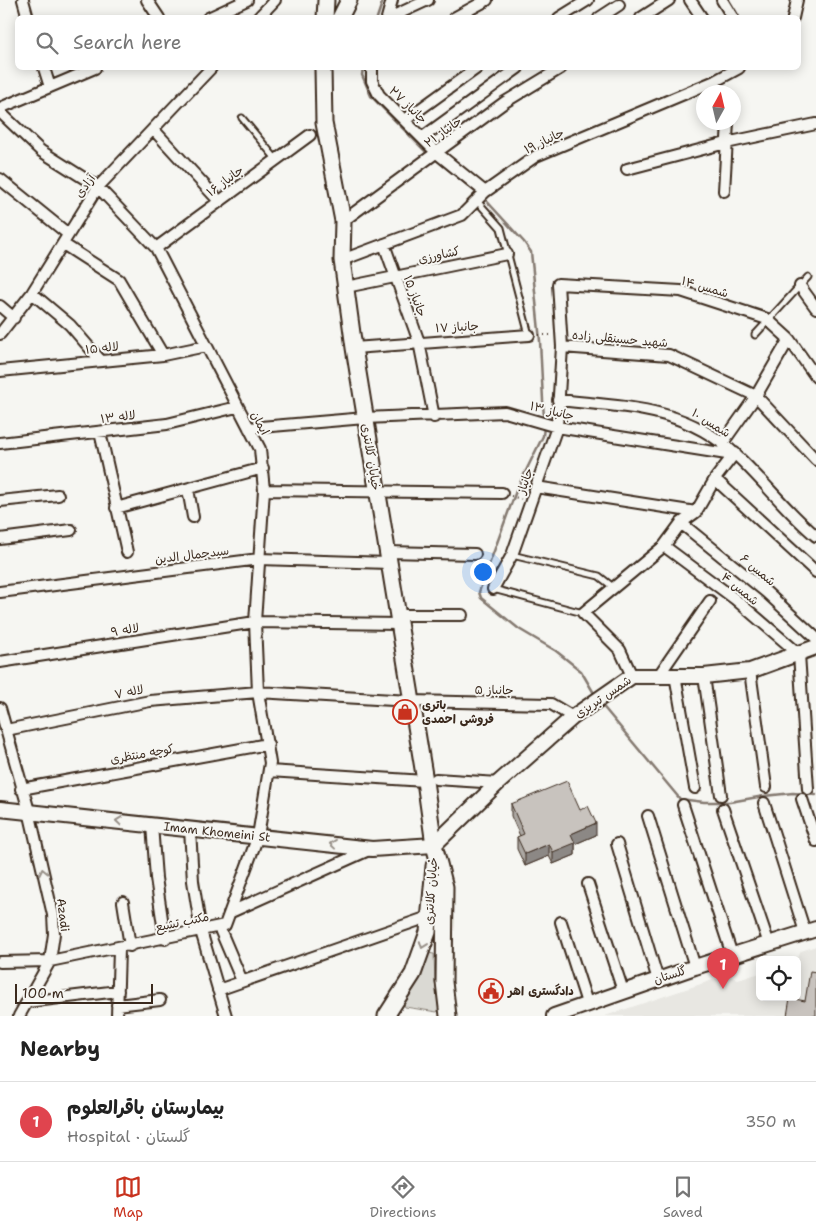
<!DOCTYPE html>
<meta charset="utf-8">
<style>
body{margin:0;font-family:"Shantell Sans","Playpen Sans Arabic",sans-serif;background:#f2f2f2;color:#222}
.controls{position:absolute;right:15px;bottom:15px;display:grid;overflow:hidden;border-radius:8px;box-shadow:0 2px 12px #0003}
.controls button{width:45px;height:45px;display:grid;place-items:center;padding:0;border:0;border-bottom:1px solid #e0e0e0;background:#fff;color:#222;font:25px sans-serif}
.compass{position:absolute;left:696px;top:85px;width:45px;height:45px;border-radius:50%;background:#fff;box-shadow:0 2px 12px #0003;rotate:8deg}
.scale{position:absolute;left:15px;bottom:12px;width:138px;box-sizing:border-box;padding-left:5px;border:2px solid #3b2a1e;border-top:0;font-size:14px;line-height:18px;white-space:nowrap;color:#3b2a1e;-webkit-text-stroke:4px #f6f6f2;paint-order:stroke}
.you{position:absolute;left:482px;top:571px;width:18px;height:18px;margin:-12px;border:4px solid #fff;border-radius:50%;background:#1a73e8;box-shadow:0 0 0 8px #1a73e833}
.badge{display:grid;place-items:center;width:32px;height:32px;border-radius:50%;background:#c8321e;color:#fff;font-size:16px;font-weight:700}
.pin{position:absolute;translate:-50% -41px;filter:drop-shadow(0 1px 2px #0008)}
.pin::after{content:'';position:absolute;top:26px;width:18px;height:15px;background:inherit;clip-path:polygon(0 0,100% 0,50% 100%)}
.list{margin:0;padding:0;list-style:none}
h2{display:flex;justify-content:space-between;align-items:center;height:65px;margin:0;padding:0 20px;font-size:21px}
h2 small{font-size:16px;font-weight:400;color:#767676}
.list li{display:grid;grid-template-columns:32px 1fr auto;gap:15px;align-items:center;box-sizing:border-box;height:80px;padding:0 20px;border-top:1px solid #e0e0e0}
.list b{display:block;font-size:19px;white-space:nowrap}
.list p{margin:0;font-size:16px;white-space:nowrap;color:#767676}
.list em{font-size:16px;font-style:normal;color:#767676}
.icon{flex:none;width:28px;height:28px;fill:none;stroke:currentColor;stroke-width:2;stroke-linecap:round;stroke-linejoin:round}
.map{position:relative;flex:none;width:816px;height:1016px;overflow:hidden}
.search{position:absolute;background:#fff;box-shadow:0 2px 12px #0003;left:15px;right:15px;top:15px;height:55px;display:flex;align-items:center;gap:12px;box-sizing:border-box;padding:0 18px;border-radius:8px;color:#767676;font-size:19px}
.sheet{height:145px;background:#fff}
nav{display:flex;justify-content:space-around;align-items:center;box-sizing:border-box;height:70px;border-top:1px solid #e0e0e0;background:#fff;font-size:14px;color:#767676}
nav a{display:grid;justify-items:center;gap:2px}
nav .on{color:#c8321e}
.map>svg:first-child{display:block}
.built{fill:#e8e7e2}
.green{fill:#dad9d3;stroke:#8a8278}
.lines{fill:none;stroke-linecap:round;stroke-linejoin:round}
.stream{stroke:#857a71;stroke-width:2.5}
.lane-casing{stroke:#3b2a1e;stroke-width:9}
.street-casing{stroke:#3b2a1e;stroke-width:14}
.secondary-casing{stroke:#3b2a1e;stroke-width:18}
.primary-casing{stroke:#3b2a1e;stroke-width:19}
.path{stroke:#3b2a1e;stroke-width:2;stroke-dasharray:1 4;stroke-linecap:butt}
.lane{stroke:#f6f6f2;stroke-width:5}
.street{stroke:#f6f6f2;stroke-width:10}
.secondary{stroke:#f6f6f2;stroke-width:14}
.primary{stroke:#f6f6f2;stroke-width:15}
.wall{fill:#aca8a3;stroke:#3b2a1e}
.shaded-wall{fill:#8c8885;stroke:#3b2a1e}
.building{fill:#c8c3be;stroke:#3b2a1e}
.oneway{stroke:#989088}
.labels{text-anchor:middle;stroke-width:4;stroke-linejoin:round;paint-order:stroke}
.street-label{font-size:12px;fill:#3b2a1e;stroke:#f6f6f2}
.poi-label{font-size:12px;font-weight:bold;fill:#3b2a1e;stroke:#f6f6f2;text-anchor:start}
</style>
<div class="map">
<svg width="816" height="1016" viewBox="0 0 816 1016">
<rect width="100%" height="100%" fill="#f6f6f2"/>
<filter id="ink" filterUnits="userSpaceOnUse"><feTurbulence type="fractalNoise" baseFrequency=".02" numOctaves="2"/><feDisplacementMap in="SourceGraphic" scale="10" xChannelSelector="R" yChannelSelector="G"/><feConvolveMatrix kernelMatrix="1 2 1 2 8 2 1 2 1" color-interpolation-filters="sRGB"/></filter>
<g filter="url(#ink)">
<path class="built" d="M816,946v70h-211l123,-41 10,5 22,-7v24h37v-37l4,-9z"/>
<path class="green" d="M427,953l7,1 1,29 5,24 -3,5 -32,-5 -3,-8z"/>
<g class="lines">
<path class="stream" d="M377,18l6,-18
M363,68l-1,7 9,21 58,59
M434,158l44,36
M483,197l41,45 7,10 9,89 4,79
M544,426l-1,10 -27,55 -37,101 2,6 38,31 37,22 25,20 14,24
M601,704l79,95 24,3h26l34,-6 29,-3 23,2"/>
<defs>
<path id="lane" d="M242,118l34,41
M477,201l24,27 28,107
M755,335l53,-58
M512,555l87,21 14,11
M493,589l90,24"/>
<path id="street" d="M23,0l5,18
M147,0l12,18
M690,0l12,18
M722,0l11,18
M208,18l39,-18
M258,18l17,-18
M387,18l5,-18
M389,18l39,-18
M454,18l33,-18
M559,18l29,-18
M599,18l20,-13
M641,18l28,-18
M793,18l4,-18
M44,68l6,19
M372,68v13l7,14 58,58 48,39
M715,81l4,11
M0,108l95,-40
M0,112l41,39 57,36 58,61 104,201 4,41 -9,132 3,70 12,71 -12,73 -33,89 -175,36 -50,1
M405,120l72,-52
M153,129l66,72
M423,137l95,-69
M627,169l99,-26 90,-19
M0,179l68,55
M724,191l4,-69
M343,221l162,-119 56,-34
M63,244l56,36 44,75
M384,244l35,98 15,75
M156,248l154,-113
M342,260l120,-45 23,-23 51,-36 179,-75 24,-13
M800,286l16,22
M346,287l161,-33
M32,293l38,32 31,36
M0,306l14,12
M0,334l32,-41 66,-106 113,-119
M562,347l107,8 87,41 60,64
M354,348l175,-13
M0,371l163,-16 43,-9
M558,400c66,7 127,6 178,55 28,26 51,57 80,81
M249,428l116,-10 140,-6 52,15 176,28
M100,432l27,120
M0,443l167,-19 70,-17
M722,444l34,-48 33,-57
M715,479l101,93
M536,487l160,25
M188,489l5,28
M264,490l238,3
M0,501l58,-6
M116,508l147,-40
M681,523l85,69 50,46
M0,539l71,-9
M664,546l71,53 64,55 9,135
M387,552l88,2
M493,589l19,-34 45,-128 5,-80 -4,-63 123,7 86,28 22,20 27,38
M0,592l259,-33 130,4
M397,615h65
M0,662l255,-40 144,2
M750,671l16,116
M659,675l51,-74
M675,675l20,113
M632,676l-12,-26 -37,-37 81,-67 17,-23 15,-11 19,-33 20,-26
M704,676l17,119
M0,708l29,103 24,104 1,19 -4,27 -31,55
M6,730l144,-29 108,-9 152,9 141,3 22,13
M269,771l156,10
M436,779l62,4
M21,789l247,-45
M802,799l14,42
M764,803l41,129
M683,805l49,150
M723,809l46,135
M648,816l47,151
M152,825l4,53 9,61
M190,829l3,52 8,50 25,85
M617,844l41,136
M588,884l35,107
M123,902l7,44
M231,912l140,-63
M561,922l26,81
M219,927l23,54
M218,990l213,-74
M27,1002l91,-11
M117,1005l43,-5
M117,1016l2,-67"/>
<path id="secondary" d="M0,809l372,40 62,-4 64,-62 75,-66 59,-41h72l46,-5 66,-24
M554,1016l141,-49 121,-38"/>
<path id="primary" d="M325,18l1,-18
M340,18l9,-18
M323,68l1,55 19,98 -1,39 12,88 71,433 9,64 11,42 -1,95 4,34
M386,1016l27,-42 15,-42 6,-66"/>
</defs>
<use href="#lane" class="lane-casing"/>
<use href="#street" class="street-casing"/>
<use href="#secondary" class="secondary-casing"/>
<use href="#primary" class="primary-casing"/>
<path class="path" d="M539,335h13
M511,496l10,3"/>
<use href="#lane" class="lane"/>
<use href="#street" class="street"/>
<use href="#secondary" class="secondary"/>
<use href="#primary" class="primary"/>
</g>
<path class="wall" d="M511,804l69,6 16,25 -21,9v11l-22,9 -4,-8 -24,10 -8,-17v-12l3,-1 -9,-20z"/>
<path class="shaded-wall" d="M596,823v12l-21,9v11l-22,9v-12l18,-18z
M549,844v12l-24,10v-12z"/>
<path class="building" d="M567,781l13,29 8,-4 8,17 -25,11 4,9 -22,9 -4,-8 -24,10 -8,-17 7,-3 -13,-30z
M810,971l6,1v44h-29l3,-18 15,3z"/>
<defs><path id="oneway-chevron" d="M-2-3.5L2.5 0L-2 3.5" fill="none" stroke-width="1.6" stroke-linecap="round" stroke-linejoin="round" transform="scale(1.25)"/></defs>
<g class="oneway">
<use href="#oneway-chevron" transform="translate(119 821) rotate(-174)"/>
<use href="#oneway-chevron" transform="translate(333 844) rotate(-174)"/>
<use href="#oneway-chevron" transform="translate(43 872) rotate(-103)"/>
<use href="#oneway-chevron" transform="translate(423 945) rotate(110)"/>
</g>
</g>
<defs>
<symbol id="shop-ring" viewBox="-11 -11 22 22"><circle r="9.5" fill="#f6f6f2" stroke="#c8321e" stroke-width="1.5"/><path d="M-5-2.5h2.3a2.7 3.5 0 0 1 5.4 0H5L5.5 6h-11ZM-1.5-2.5h3a1.5 2.3 0 0 0-3 0Z" fill="#c8321e"/></symbol>
<symbol id="civic-ring" viewBox="-11 -11 22 22"><circle r="9.5" fill="#f6f6f2" stroke="#c8321e" stroke-width="1.5"/><path d="M-.6-6.5H3V-4.5H.6V-3L4-1V1h2V6H-6V1h2V-1L-.6-3ZM-1.2 2.5V6h2.4V2.5Z" fill="#c8321e"/></symbol>
</defs>
<g fill-rule="evenodd">
<use href="#shop-ring" x="391" y="698" width="28" height="28"/>
<use href="#civic-ring" x="477" y="977" width="28" height="28"/>
</g>
<g class="labels">
<g class="street-label">
<text transform="translate(408 105) rotate(44)" y="4">جانباز ۲۷</text>
<text transform="translate(443 132) rotate(-36)" y="4">جانباز ۲۱</text>
<text transform="translate(544 141) rotate(-26)" y="4">جانباز ۱۹</text>
<text transform="translate(225 181) rotate(-37)" y="4">جانباز ۱۶</text>
<text transform="translate(85 186) rotate(-54)" y="4">آزادی</text>
<text transform="translate(439 255) rotate(-12)" y="4">کشاورزی</text>
<text transform="translate(705 287) rotate(16)" y="4">شمس ۱۴</text>
<text transform="translate(415 296) rotate(69)" y="4">جانباز ۱۵</text>
<text transform="translate(457 327) rotate(-3)" y="4">جانباز ۱۷</text>
<text transform="translate(620 339) rotate(5)" y="4">شهید حسینقلی زاده</text>
<text transform="translate(102 348) rotate(-6)" y="4">لاله ۱۵</text>
<text transform="translate(552 411) rotate(14)" y="4">جانباز ۱۳</text>
<text transform="translate(118 417) rotate(-7)" y="4">لاله ۱۳</text>
<text transform="translate(260 423) rotate(62)" y="4">ایمان</text>
<text transform="translate(711 423) rotate(32)" y="4">شمس ۱۰</text>
<text transform="translate(371 457) rotate(81)" y="4">خیابان کلانتری</text>
<text transform="translate(525 481) rotate(-71)" y="4">جانباز</text>
<text transform="translate(192 555) rotate(-7)" y="4">سیدجمال الدین</text>
<text transform="translate(758 570) rotate(40)" y="4">شمس ۶</text>
<text transform="translate(740 589) rotate(39)" y="4">شمس ۴</text>
<text transform="translate(125 630) rotate(-9)" y="4">لاله ۹</text>
<text transform="translate(494 690) rotate(1)" y="4">جانباز ۵</text>
<text transform="translate(129 692) rotate(-11)" y="4">لاله ۷</text>
<text transform="translate(603 697) rotate(-34)" y="4">شمس تبریزی</text>
<text transform="translate(142 754) rotate(-10)" y="4">کوچه منتظری</text>
<text transform="translate(217 832) rotate(6)" y="4">Imam Khomeini St</text>
<text transform="translate(431 891) rotate(-86)" y="4">خیابان کلانتری</text>
<text transform="translate(63 915) rotate(83)" y="4">Azadi</text>
<text transform="translate(182 922) rotate(-12)" y="4">مکتب تشیع</text>
<text transform="translate(670 975) rotate(-18)" y="4">گلستان</text>
</g>
<g class="poi-label">
<text x="422" y="709">باتری<tspan x="422" dy="14">فروشی احمدی</tspan></text>
<text x="508" y="995">دادگستری اهر</text>
</g>
</g>
</svg>
<div class="controls">
<button><svg class="icon" aria-label="locate" viewBox="0 0 24 24"><circle cx="12" cy="12" r="6"/><path d="M12 2v4M12 18v4M2 12h4M18 12h4"/></svg></button>
</div>
<svg class="compass" viewBox="-18 -18 36 36"><path d="M0-13l5 13h-10z" fill="#e53935"/><path d="M0 13l5-13h-10z" fill="#767676"/></svg>
<div class="scale">100 m</div>
<div class="you"></div>
<div class="pin badge" style="left:723px;top:989px;background:#e0444e">1</div>
<div class="search"><svg class="icon" aria-label="search" viewBox="0 0 24 24"><circle cx="10" cy="10" r="6"/><path d="M15 15l6 6"/></svg>Search here</div>
</div>
<section class="sheet">
<h2>Nearby<small></small></h2>
<ul class="list">
<li><span class="badge" style="background:#e0444e">1</span><div><b>بیمارستان باقرالعلوم</b><p>Hospital · گلستان</p></div><em>350 m</em></li>
</ul>
</section>
<nav>
<a class="on"><svg class="icon" aria-label="map" viewBox="0 0 24 24"><path d="M3 6l6-2 6 2 6-2v14l-6 2-6-2-6 2zM9 4v14M15 6v14"/></svg>Map</a>
<a><svg class="icon" aria-label="directions" viewBox="0 0 24 24"><path d="M12 3l9 9-9 9-9-9zM9 14v-3h6M13 9l2 2-2 2"/></svg>Directions</a>
<a><svg class="icon" aria-label="saved" viewBox="0 0 24 24"><path d="M7 4h10v16l-5-4-5 4z"/></svg>Saved</a>
</nav>
